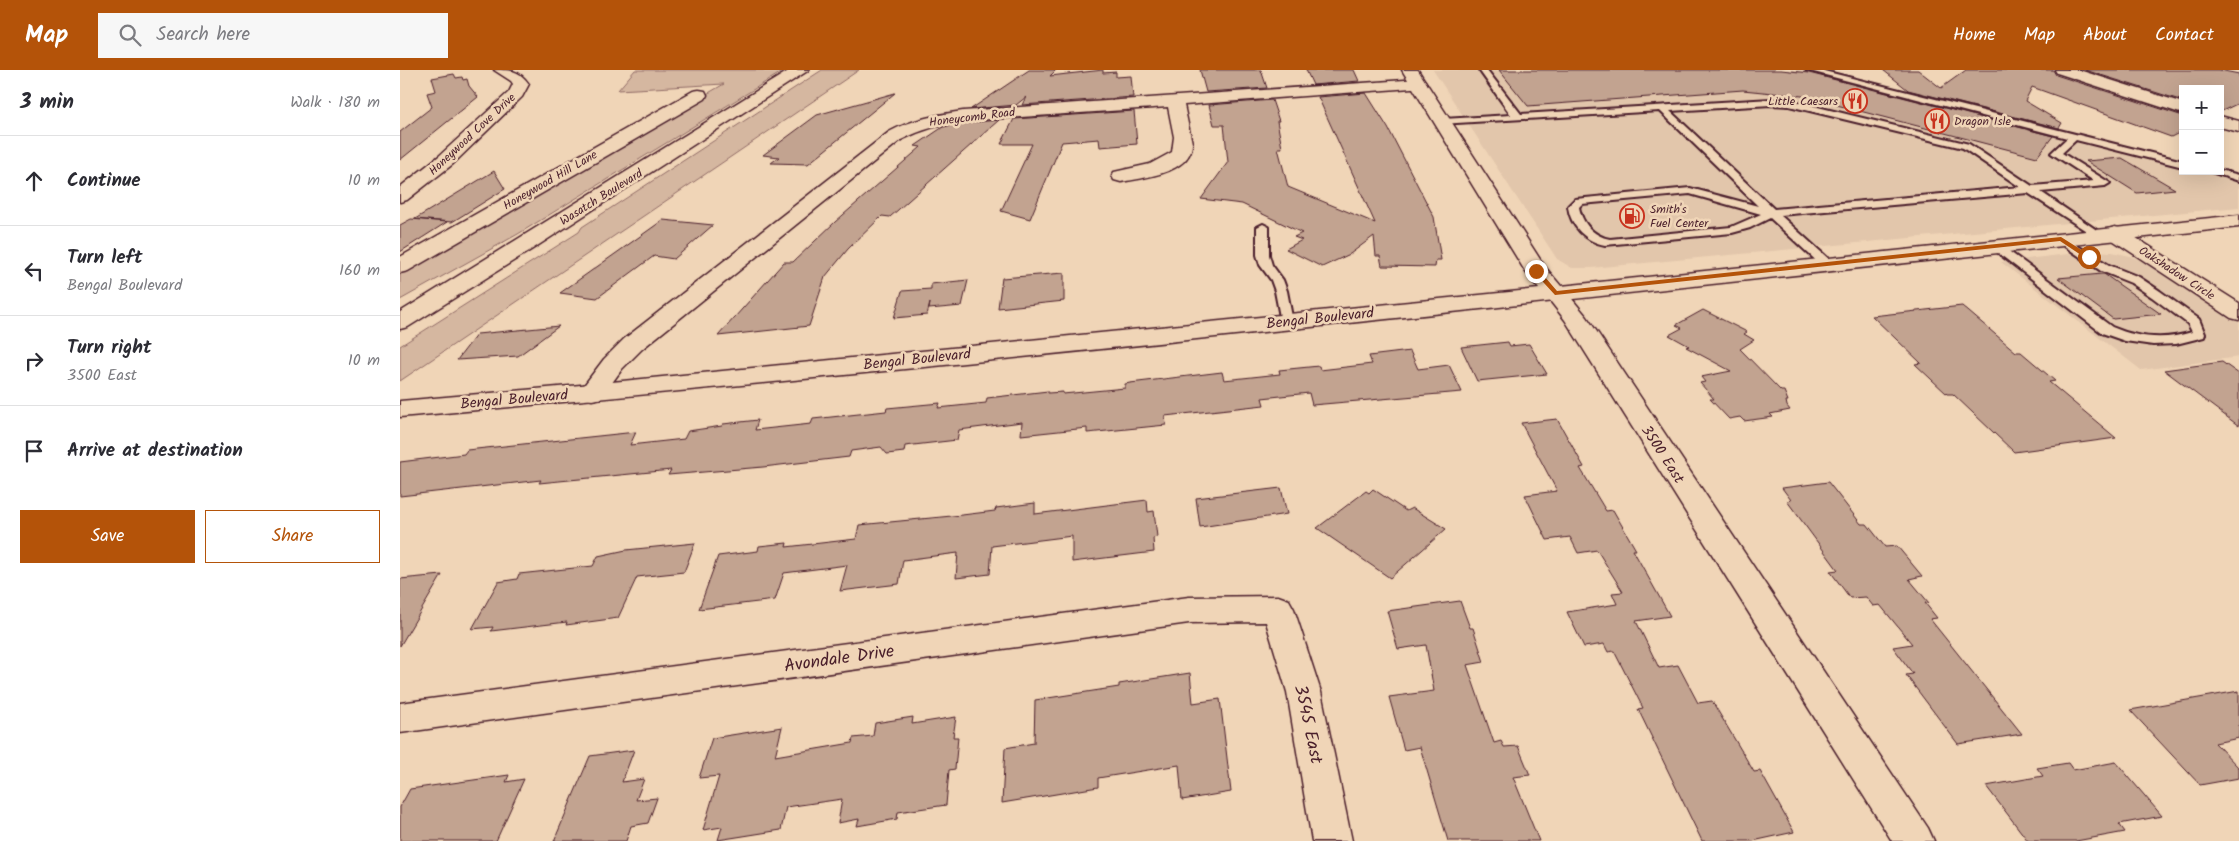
<!DOCTYPE html>
<meta charset="utf-8">
<style>
body{margin:0;font-family:Kalam,sans-serif;background:#f7f7f7;color:#2b2b33}
.controls{position:absolute;right:15px;top:15px;display:grid;overflow:hidden;border-radius:0px;box-shadow:0 5px 20px #0002}
.controls button{width:45px;height:45px;display:grid;place-items:center;padding:0;border:0;border-bottom:1px solid #e1e1e2;background:#fff;color:#2b2b33;font:25px sans-serif}
.stop{position:absolute;width:15px;height:15px;margin:-11px;border:4px solid #b45309;border-radius:50%;background:#fff}
.stop.end{background:#b45309;border-color:#fff;box-shadow:0 1px 5px #0008}
.list{margin:0;padding:0;list-style:none}
h2{display:flex;justify-content:space-between;align-items:center;height:65px;margin:0;padding:0 20px;font-size:21px}
h2 small{font-size:16px;font-weight:400;color:#7c7c81}
.list li{display:grid;grid-template-columns:32px 1fr auto;gap:15px;align-items:center;box-sizing:border-box;height:90px;padding:0 20px;border-top:1px solid #e1e1e2}
.list b{display:block;font-size:19px;white-space:nowrap}
.list p{margin:0;font-size:16px;white-space:nowrap;color:#7c7c81}
.list em{font-size:16px;font-style:normal;color:#7c7c81}
.actions{display:flex;gap:10px;padding:15px 20px}
.actions a{flex:1;padding:11px 0;border:1px solid #b45309;border-radius:0px;text-align:center;font-size:18px;color:#b45309}
.actions .main{background:#b45309;color:#fff}
.icon{flex:none;width:28px;height:28px;fill:none;stroke:currentColor;stroke-width:2;stroke-linecap:round;stroke-linejoin:round}
.map{position:relative;flex:none;width:1839px;height:771px;overflow:hidden}
header{display:flex;align-items:center;gap:30px;box-sizing:border-box;height:70px;padding:0 25px;background:#b45309;color:#fff}
header strong{font-size:24px}
nav{display:flex;gap:28px;margin-inline-start:auto;font-size:18px}
.search{width:350px;height:45px;background:#f7f7f7;display:flex;align-items:center;gap:12px;box-sizing:border-box;padding:0 18px;border-radius:0px;color:#7c7c81;font-size:19px}
main{display:flex}
aside{flex:1;background:#fff}
.map>svg:first-child{display:block}
.built{fill:#e2c6ab}
.green{fill:#d5b7a0;stroke:#906b66}
.building{fill:#c2a390;stroke:#4a1f2b}
.lines{fill:none;stroke-linecap:round;stroke-linejoin:round}
.service-casing{stroke:#4a1f2b;stroke-width:4}
.minor-casing{stroke:#4a1f2b;stroke-width:3}
.tertiary-casing{stroke:#4a1f2b;stroke-width:3}
.secondary-casing{stroke:#4a1f2b;stroke-width:3}
.primary-casing{stroke:#4a1f2b;stroke-width:3}
.service{fill:#f0d5b7;fill-rule:evenodd}
.minor{fill:#f0d5b7;fill-rule:evenodd}
.tertiary{fill:#f0d5b7;fill-rule:evenodd}
.secondary{fill:#f0d5b7;fill-rule:evenodd}
.primary{fill:#f0d5b7;fill-rule:evenodd}
.route{fill:#b45309}
.labels{text-anchor:middle;stroke-width:5;stroke-linejoin:round;paint-order:stroke}
.far-poi-label{font-size:12px;fill:#4a1f2b;stroke:#f0d5b7;text-anchor:start}
.far-street-label{font-size:12px;fill:#4a1f2b;stroke:#f0d5b7}
.street-label{font-size:15px;fill:#4a1f2b;stroke:#f0d5b7}
.near-street-label{font-size:18px;fill:#4a1f2b;stroke:#f0d5b7}
</style>
<header>
<strong>Map</strong>
<div class="search"><svg class="icon" aria-label="search" viewBox="0 0 24 24"><circle cx="10" cy="10" r="6"/><path d="M15 15l6 6"/></svg>Search here</div>
<nav><a>Home</a><a>Map</a><a>About</a><a>Contact</a></nav>
</header>
<main>
<aside>
<h2>3 min<small>Walk · 180 m</small></h2>
<ul class="list">
<li><svg class="icon" aria-label="ahead" viewBox="0 0 24 24"><path d="M12 20V5M6 11l6-6 6 6"/></svg><div><b>Continue</b></div><em>10 m</em></li>
<li><svg class="icon" aria-label="left" viewBox="0 0 24 24"><path d="M17 20v-9H6M10 6l-5 5 5 5"/></svg><div><b>Turn left</b><p>Bengal Boulevard</p></div><em>160 m</em></li>
<li><svg class="icon" aria-label="right" viewBox="0 0 24 24"><path d="M7 20v-9h11M14 6l5 5-5 5"/></svg><div><b>Turn right</b><p>3500 East</p></div><em>10 m</em></li>
<li><svg class="icon" aria-label="arrive" viewBox="0 0 24 24"><path d="M6 21V4h12l-3 4 3 4H6"/></svg><div><b>Arrive at destination</b></div></li>
</ul>
<div class="actions"><a class="main">Save</a><a>Share</a></div>
</aside>
<div class="map">
<svg width="1839" height="771" viewBox="0 0 1839 771">
<rect width="100%" height="100%" fill="#f0d5b7"/>
<filter id="ink" filterUnits="userSpaceOnUse"><feTurbulence type="fractalNoise" baseFrequency=".02" numOctaves="2"/><feDisplacementMap in="SourceGraphic" scale="10" xChannelSelector="R" yChannelSelector="G"/><feConvolveMatrix kernelMatrix="1 2 1 2 8 2 1 2 1" color-interpolation-filters="sRGB"/></filter>
<g filter="url(#ink)">
<path class="built" d="M1033,0h394l356,89v12h37v-2l19,4v34l-648,61h-19l-15,-9z
M1694,181l18,1 18,4 24,10 85,56v35l-98,13 -140,-108z"/>
<path class="green" d="M235,0h150l-267,164 -118,66v-28l324,-188 -106,6z
M422,0h37l-459,311v-35l179,-114 3,-5z"/>
<path class="building" d="M629,0h27l-6,6 53,-6v3l13,-1v5l15,-1 2,21 -111,8 4,-8 -10,8 -45,4z
M800,0h61l6,18 -61,4z
M906,0h48l5,11 -46,4z
M1099,0h282l28,3 244,63 -16,21 -235,-61 -59,-6 -215,16z
M1483,0h35l23,18 25,-18h87l3,5 127,41v15l-12,6 -139,-50 -7,14 37,22 -3,5 -151,-38z
M1685,0h134l20,4v29l-19,9v-23h-37v12z
M54,4l2,4 6,-1 1,3 4,-1 2,7 9,11 -78,63v-28l32,-25 -5,-14 9,-2 -4,-13z
M495,23l-87,71 -37,-1 8,-6 -16,-2 54,-40z
M966,23l22,35 46,89 7,43h-5l-1,7 -53,-1 -2,-10h-4l-2,-20 -24,18 -28,13 -36,-18 16,-9 -8,-3 8,-4 -60,-29 -41,-5 27,-37 -4,-37h-10l-5,-20 63,-5 7,21h-2l5,27h-4l10,39 87,36 -57,-126z
M734,41l3,33 -37,3 -1,-8 -37,3 -32,77 -29,-8 31,-67h-31l13,-25z
M599,50l-109,97 -8,-1 -34,33 -23,28 -16,49 -91,10 66,-74h9l42,-40 86,-75 -6,-1 28,-19 20,-4z
M1722,88l53,31 -38,4 -51,-32z
M94,101l11,18 -53,33 -37,-3z
M11,149l36,3 -47,30v-27z
M263,150l50,5 -39,34 -20,-3 -57,42 -37,-5z
M664,203v28l-66,7 4,-30z
M1702,204h2l57,40 -48,5 -55,-41z
M568,210l-6,26 -33,3 1,-6 -3,12 -33,3 8,-27 29,-2v-5z
M1562,236l54,46h5l34,29 -6,1 67,56 -102,14 -61,-58h-6l-32,-30 6,-1 -49,-47z
M1303,240l44,22 -3,2 10,6 -14,9 41,42h3l4,10h-2l1,5 3,4 -20,4 3,3 -29,4 -4,-4 -11,2 -19,-20h4l-14,-16 5,-1 -4,-5 30,-6 -45,-24 3,-1 -20,-11 13,-7 -6,-3z
M159,256l-41,30 -61,4 20,-26z
M1108,272l2,4 19,-2 18,30 -70,7 -16,-34z
M1010,281l8,18 31,-4 13,27 -150,13 -3,-12 -47,5 2,7 -99,11 1,9 -49,5 -30,3v-5l-66,7 1,-13 -63,8 -2,10 -52,6 -1,6 -17,2 -6,-7 -30,4 -2,6 -86,10 -95,8 3,-5 -132,13 2,-3 -141,16v-34l64,-8 3,-4 169,-18 -6,13 54,-6 4,-8 34,-5 1,-2 35,-4 -3,10 56,-6 2,-5 73,-8 1,-3 53,-5 -2,5 48,-5 1,-5 61,-7v2l15,-1v2l62,-6v-4l5,-1 92,-11 2,8 56,-6 -1,-4 40,-4 1,4 52,-6 -3,-8z
M1822,292l17,12v52l-75,-56z
M1157,349l27,48 -4,1 26,43 7,-1 23,40h-3l37,66 -34,5 23,47 19,-3 20,38 14,-2 42,71 6,-1 34,61 -41,9h-51l-64,-132 5,-1 -29,-57 -6,1 -4,-8 -20,3 -17,-35 50,-8 -5,-11 11,-1 -26,-42 -19,3 -8,-16 -23,3 -22,-45 32,-4 -36,-68z
M1428,412l33,42h6l18,23 12,-1 25,30 -13,3 20,24h-4l12,15 -7,1 92,115 -64,10 -52,-69 7,-1 -20,-27 19,-3 -32,-39 -7,1 -7,-9 -16,1 -20,-27 8,-1 -51,-69 4,-1 -9,-12z
M881,418l6,26 -87,13 -4,-29z
M973,419l33,22 6,-3 34,21 -56,49 -73,-50 49,-37 3,2z
M747,430l1,12 6,-1 3,26 -4,1 1,14 -82,10v-26l-80,10 -2,28 -34,4 2,-25 -55,7 -4,24 -59,7 7,-26 -63,8 -9,27 -76,9 19,-53 40,-5 1,-5 28,-3 -1,4 70,-8 3,-14 103,-10 33,-4 1,-3 39,-5v11z
M295,473l-11,29 -47,5 -19,41 -52,7 1,-3 -76,9 2,-4 -21,2 26,-47 19,-3 2,-5 74,-8 5,-10 28,-6z
M42,505l-42,71v-67z
M1060,531l10,27h3l11,34 -17,3 27,78 7,-2 3,6 14,-1 12,29 -17,2 26,64h-91l-28,-94 -16,3 -15,-53 45,-6 -8,-46 -28,4 -11,-38z
M790,603l3,30 27,-4 11,93 -49,8 -3,-35 -81,13v9l-96,16 3,-55 29,-5 1,-43 84,-13v-3z
M1839,621v47l-24,5 24,25v10l-39,7 -70,-75z
M513,647l-1,7 44,-7 -3,20h5l-3,32 -6,1 -3,35 -48,7 -1,7 -40,7 2,-7 -21,4 4,-24 -56,8 -5,23 -63,10 4,-13 -19,3 16,-54 -20,2 13,-40 70,-11 -7,29 77,-13 1,-5 20,-2 2,-13z
M234,680l-12,32 22,-3 -8,21 21,-2 -9,25 -17,3 -5,15h-72l36,-85z
M1716,692l46,54 -43,8 6,8 -49,9h-48l-42,-55 57,-10 -6,-8 31,-5 5,7z
M109,705l-3,7 18,-3 -28,62h-96v-34l10,-18z"/>
<g class="lines">
<defs>
<path id="service" d="M1079,0h8l34,44 250,-15 18,1 180,44 63,42 62,-5 -43,-28 16,-15 -261,-68h14l363,91v6l-107,-27 -14,13 48,30 -5,3 -64,6 60,41 2,2 -2,2 -4,1 -69,-45 -248,22 51,46 2,3 -6,4 -4,-1 -53,-49 -20,10 -18,5 -127,12c-19,-3 -35,-19 -37,-39l7,-7 115,-11 68,18 -98,-95 -220,13 -2,-2 5,-3 68,-4zM1371,35l18,1 174,42 57,39 -246,22 -104,-98zM1290,124l71,20 -30,13 -121,12c-17,-3 -28,-16 -31,-32l3,-3z
M1820,100l19,5v6l-31,-10z
M863,154l6,3v28l3,10 11,15 4,11 6,31 -1,3h-10l-1,-3 -6,-31 -4,-11 -11,-15 -3,-10v-28z
M1661,166l48,29 30,12 21,14 39,28 6,15 -1,3 -28,7 -23,1 -28,-4 -23,-8 -113,-87 6,-3 4,1 113,83c26,11 52,14 80,5l-4,-8 -36,-27 -21,-14 -30,-12 -44,-30 -2,-2z"/>
<path id="minor" d="M94,0c17,0 25,0 35,14l-7,13 -69,67 -46,36 -7,2v-15l39,-31 70,-64 4,-8 -2,-3z
M1655,0h24l104,33v11l-126,-41z
M1019,9l6,2 2,3 -2,3 -241,18 8,38c0,30 -49,35 -71,39l-7,-2 -2,-4 2,-4 36,-8 22,-12 2,-15 -6,-30 -205,14c-23,4 -41,8 -62,19l-259,209 -20,20 -21,29 -9,2 -9,-2 -4,-6 25,-33 20,-20 265,-207c24,-13 47,-17 74,-21z
M299,20l6,1 2,4 -2,4 -297,172 -8,2v-16l293,-166z
M1820,46l19,5v11l-19,-5z
M1715,157l7,2 117,74v17l-8,-2 -123,-81 -3,-4 3,-4z
M878,526l11,4 5,9 27,83 31,149h-40l-25,-149 -21,-70 -77,1 -789,110v-30l789,-106z"/>
<path id="tertiary" d="M1155,216l8,2 24,29 341,511 6,13h-42l-327,-521 -21,-27 3,-5z"/>
<path id="secondary" d="M1002,0h16l127,197 16,19 678,-71v12c-613,66 -1225,135 -1839,190v-16l192,-17 947,-95 -14,-18z"/>
<path id="primary" d="M390,0h19l-275,178 -126,79 -8,2v-17z"/>
</defs>
<use href="#service" class="service-casing"/>
<use href="#minor" class="minor-casing"/>
<use href="#tertiary" class="tertiary-casing"/>
<use href="#secondary" class="secondary-casing"/>
<use href="#primary" class="primary-casing"/>
<use href="#service" class="service"/>
<use href="#minor" class="minor"/>
<use href="#tertiary" class="tertiary"/>
<use href="#secondary" class="secondary"/>
<use href="#primary" class="primary"/>
</g>
</g>
<path class="route" d="M1661,167l30,19v3h-4l-27,-18 -505,54 -22,-24 6,-1 18,21z"/>
<defs>
<symbol id="restaurant-ring" viewBox="-11 -11 22 22"><circle r="9.5" fill="#f0d5b7" stroke="#c8321e" stroke-width="1.5"/><path d="M-5-6h1v4h1v-4h1v4h1v-4h1v5L-1.5 .5V6h-2V.5L-5-1ZM5-6V6H3V1.5H1.5Q1.5-4 5-6Z" fill="#c8321e"/></symbol>
<symbol id="fuel-ring" viewBox="-11 -11 22 22"><circle r="9.5" fill="#f0d5b7" stroke="#c8321e" stroke-width="1.5"/><path d="M-5.5-6h7V0h2V4h1.3V-2.5L3-4.5l.8-.8L6-3V5H2.5V1h-1V6h-7ZM-4.2-4.7v3.2H.2V-4.7Z" fill="#c8321e"/></symbol>
</defs>
<g fill-rule="evenodd">
<use href="#restaurant-ring" x="1441" y="17" width="28" height="28"/>
<use href="#restaurant-ring" x="1523" y="37" width="28" height="28"/>
<use href="#fuel-ring" x="1218" y="132" width="28" height="28"/>
</g>
<g class="labels">
<g class="far-poi-label">
<text x="1438" y="35" text-anchor="end">Little Caesars</text>
<text x="1554" y="55">Dragon Isle</text>
<text x="1250" y="143">Smith's<tspan x="1250" dy="14">Fuel Center</tspan></text>
</g>
<g class="far-street-label">
<text transform="translate(572 47) rotate(-7)" y="4">Honeycomb Road</text>
<text transform="translate(72 64) rotate(-43)" y="4">Honeywood Cove Drive</text>
<text transform="translate(150 110) rotate(-30)" y="4">Honeywood Hill Lane</text>
<text transform="translate(201 127) rotate(-32)" y="4">Wasatch Boulevard</text>
<text transform="translate(1777 203) rotate(33)" y="4">Oakshadow Circle</text>
</g>
<g class="street-label">
<text transform="translate(920 248) rotate(-6)" y="5">Bengal Boulevard</text>
<text transform="translate(517 289) rotate(-6)" y="5">Bengal Boulevard</text>
<text transform="translate(114 329) rotate(-5)" y="5">Bengal Boulevard</text>
<text transform="translate(1263 384) rotate(57)" y="5">3500 East</text>
</g>
<g class="near-street-label">
<text transform="translate(439 588) rotate(-8)" y="6">Avondale Drive</text>
<text transform="translate(909 654) rotate(78)" y="6">3545 East</text>
</g>
</g>
</svg>
<div class="controls">
<button>+</button>
<button>−</button>
</div>
<div class="stop" style="left:1689px;top:187px"></div>
<div class="stop end" style="left:1136px;top:201px"></div>
</div>
</main>
